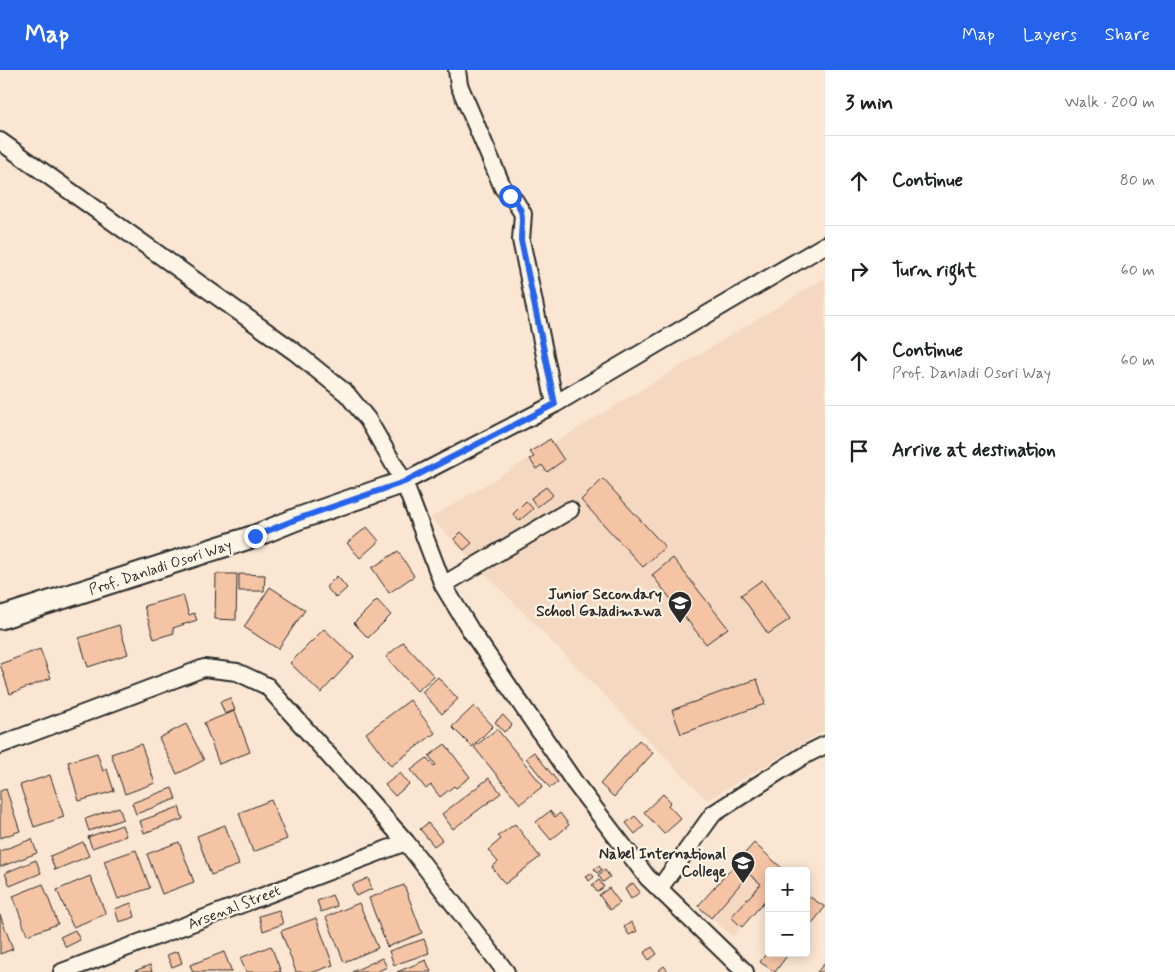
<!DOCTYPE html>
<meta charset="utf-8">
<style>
body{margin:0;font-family:Mynerve,sans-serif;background:#f6f6f6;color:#202124}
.controls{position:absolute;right:15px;bottom:15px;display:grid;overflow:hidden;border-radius:5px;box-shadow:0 2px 12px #0003}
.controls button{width:45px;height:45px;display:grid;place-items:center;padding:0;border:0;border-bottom:1px solid #e0e0e0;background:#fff;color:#202124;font:25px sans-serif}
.stop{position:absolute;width:15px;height:15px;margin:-11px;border:4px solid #2563eb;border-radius:50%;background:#fff}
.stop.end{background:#2563eb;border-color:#fff;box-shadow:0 1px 5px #0008}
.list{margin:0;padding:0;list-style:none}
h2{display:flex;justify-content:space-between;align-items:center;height:65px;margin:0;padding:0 20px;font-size:21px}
h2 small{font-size:16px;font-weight:400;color:#757577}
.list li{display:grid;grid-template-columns:32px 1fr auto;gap:15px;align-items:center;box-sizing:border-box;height:90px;padding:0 20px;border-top:1px solid #e0e0e0}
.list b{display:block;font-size:19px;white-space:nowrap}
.list p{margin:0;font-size:16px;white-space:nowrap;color:#757577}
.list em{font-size:16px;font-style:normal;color:#757577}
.icon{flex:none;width:28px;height:28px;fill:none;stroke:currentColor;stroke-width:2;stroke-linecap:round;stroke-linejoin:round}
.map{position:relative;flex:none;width:825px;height:902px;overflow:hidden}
header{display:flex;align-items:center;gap:30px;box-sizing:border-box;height:70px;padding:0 25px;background:#2563eb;color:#fff}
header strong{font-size:24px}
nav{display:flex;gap:28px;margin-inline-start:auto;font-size:18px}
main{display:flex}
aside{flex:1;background:#fff}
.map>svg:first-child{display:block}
.built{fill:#f4d8c1}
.building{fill:#f5c4a5;stroke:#2b2b2b}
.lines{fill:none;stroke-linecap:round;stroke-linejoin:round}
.minor-casing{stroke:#2b2b2b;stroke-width:20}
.tertiary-casing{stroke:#2b2b2b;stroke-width:25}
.minor{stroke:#fcf5e5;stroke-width:16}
.tertiary{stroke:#fcf5e5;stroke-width:21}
.route{stroke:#2563eb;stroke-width:6}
.labels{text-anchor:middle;stroke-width:4.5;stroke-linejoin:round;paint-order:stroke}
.street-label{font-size:15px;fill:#2b2b2b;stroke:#fcf5e5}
.poi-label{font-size:15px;font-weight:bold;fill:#2b2b2b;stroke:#fcf5e5;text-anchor:end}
</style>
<header>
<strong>Map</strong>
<nav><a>Map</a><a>Layers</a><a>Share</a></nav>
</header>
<main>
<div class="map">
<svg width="825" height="902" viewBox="0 0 825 902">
<rect width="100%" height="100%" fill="#fae6d2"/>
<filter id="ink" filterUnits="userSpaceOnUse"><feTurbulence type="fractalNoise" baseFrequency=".02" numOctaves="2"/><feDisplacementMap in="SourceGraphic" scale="10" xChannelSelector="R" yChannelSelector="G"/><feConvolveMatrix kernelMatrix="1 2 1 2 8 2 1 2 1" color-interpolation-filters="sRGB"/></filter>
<g filter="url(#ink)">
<path class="built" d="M825,208v452l-118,70 -276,-282z
M754,773l31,28h-16v25l-36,41 -35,-31z"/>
<path class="building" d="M550,369l14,21 -17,12 -5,-7 -6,4 -6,-10 4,-2 -4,-5z
M603,409l62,68 -22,20 -62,-67z
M546,417l7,8 -16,12 -6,-9z
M526,431l7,8 -14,12 -6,-7z
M367,457l12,14 -19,17 -13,-15z
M461,462l11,11 -8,7 -10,-11z
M398,481l16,25 -25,17 -17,-25z
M673,488l55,70 -22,16 -54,-69z
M216,504h21l-1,46 -21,-1z
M239,504l26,1 -1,16h-25z
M337,506l10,12 -11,10 -10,-11z
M762,510l28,39 -22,15 -27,-39z
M270,517l35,23 -27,39 -34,-22z
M183,525l6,20 5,-2 3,7 -24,8 1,5 -20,6 -10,-33z
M377,530l14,15 -23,23 -14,-15z
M119,555l9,29 -40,13 -9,-29z
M324,559l30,28 -33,36 -31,-30z
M403,572l31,34 -17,15 -31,-34z
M40,579l11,29 -41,16 -10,-30z
M438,607l20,22 -16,15 -20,-22z
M757,609l8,25 -84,30 -9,-24z
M230,628l5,12 -10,4 -5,-12z
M410,630l25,33 -44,33 -25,-33z
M474,636l19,20 -21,21 -20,-20z
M235,641l15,41 -31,12 -15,-41z
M503,645l9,10 -8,7 -9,-10z
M186,654l18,36 -27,14 -18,-36z
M497,659l46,57 -23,18 -46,-57z
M639,670l14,13 -39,44 -14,-13z
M141,674l14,39 -30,11 -14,-40z
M445,674l25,33 -14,11 -2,-2 -14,11 -9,-12 -5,4 -15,-19 16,-12 7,8 2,-1 -7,-9z
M534,682l24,30 -8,6 -24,-30z
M97,683l6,18 4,-2 7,22 -35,10 -11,-39z
M400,703l9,11 -14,12 -10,-11z
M50,705l14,42 -30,10 -14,-42z
M489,708l12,15 -48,36 -11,-15z
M172,718l4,11 -40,15 -4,-11z
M6,719l14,42 -20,7v-47z
M663,724l8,8 -3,3 13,14 -17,15 -20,-22z
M271,730l16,39 -34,13 -14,-39z
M119,737l4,12 -34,12 -4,-12z
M179,737l4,12 -39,14 -4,-12z
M550,741l5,6 5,-4 9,12 -18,15 -15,-18z
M635,746l9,10 -9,8 -9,-11z
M428,753l14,17 -8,6 -14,-17z
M515,754l25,33 -35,27 -13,-17 6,-5 -10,-12 13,-11 -3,-3z
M122,755l4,11 -34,12 -4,-11z
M225,755l14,40 -28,10 -14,-39z
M32,769l5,14 -37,14v-16z
M83,772l6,14 -34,14 -5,-14z
M179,772l15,40 -32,12 -15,-40z
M754,773l31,28h-16v25l-27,31 -11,-10 30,-33 -12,-10 -38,44 -13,-12z
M136,780l14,38 -32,11 -14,-38z
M36,790l5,13 -31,13 -5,-13z
M599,796l3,4 -5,3 -3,-4z
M605,800l5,7 -7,5 -5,-7z
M591,803l3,4 -5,4 -3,-5z
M90,806l16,38 -33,13 -16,-37z
M368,808l4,11 -16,7 -4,-11z
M599,810l5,7 -7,5 -5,-7z
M633,813l7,9 -9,7 -6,-10z
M43,814l15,40 -31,11 -14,-39z
M404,815l18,48 -35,14 -18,-49z
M609,818l11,15 -10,7 -11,-15z
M332,825l5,11 -16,6 -4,-11z
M810,827l15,10 -19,24v-29z
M131,833l4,14 -16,5 -4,-13z
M359,833l19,45 -34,14 -18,-45z
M279,840l4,14 -20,7 -4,-15z
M0,845l13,34 -13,5z
M316,848l17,47 -19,7h-18l-15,-41z
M631,852l6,9 -8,4 -5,-8z
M75,860l5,10 -14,7 -6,-10z
M424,869l5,14 -35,12 -5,-14z
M271,876l10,26h-35l-6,-14z
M652,877l5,7 -8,6 -5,-7z
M769,880v3h20l-14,19 -15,-10z
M178,881l4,12 -10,4 -5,-12z
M224,882l8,20h-39l-3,-7z
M382,888l5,9 -11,5h-24z
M426,890l5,12h-34z
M825,893v9h-8z
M150,895l2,7h-17v-1z
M664,896l5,6h-9l-1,-2z"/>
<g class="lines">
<defs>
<path id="minor" d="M457,0l2,15 44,103 12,13 8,13 -2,26 34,164
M0,71l295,211 52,42 21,26 36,62 39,103 28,46 104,152 72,94 98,95
M404,412l151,-78 270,-159
M443,515l127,-75
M0,675l204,-77 33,4 30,14 139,156 100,130
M659,819l54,-75 90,-58 22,-11
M62,902l344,-130"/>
<path id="tertiary" d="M0,548l255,-82 42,-17 107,-37"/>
</defs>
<use href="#minor" class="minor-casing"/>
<use href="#tertiary" class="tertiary-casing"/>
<use href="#minor" class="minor"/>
<use href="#tertiary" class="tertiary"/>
</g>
</g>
<g class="lines" filter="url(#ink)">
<path class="route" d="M255,466l42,-17 107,-37 151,-78 -34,-164c0,-20 6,-29 -11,-44"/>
</g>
<defs>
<symbol id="school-pin" viewBox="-11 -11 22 30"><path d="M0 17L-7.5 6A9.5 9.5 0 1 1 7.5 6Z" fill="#2b2b2b" stroke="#fcf5e5"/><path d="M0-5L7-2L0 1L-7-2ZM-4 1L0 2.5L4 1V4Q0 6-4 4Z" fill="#fff"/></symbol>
</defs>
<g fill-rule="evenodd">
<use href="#school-pin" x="666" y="519" width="28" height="38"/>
<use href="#school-pin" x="729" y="779" width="28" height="38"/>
</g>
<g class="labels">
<g class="street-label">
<text transform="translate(160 497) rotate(-18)" y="5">Prof. Danladi Osori Way</text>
<text transform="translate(234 837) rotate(-21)" y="5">Arsenal Street</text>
</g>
<g class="poi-label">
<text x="662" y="529">Junior Secondary<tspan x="662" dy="17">School Galadimawa</tspan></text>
<text x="726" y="789">Nabel International<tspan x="726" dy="17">College</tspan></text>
</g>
</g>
</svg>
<div class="controls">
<button>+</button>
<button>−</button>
</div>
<div class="stop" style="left:510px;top:126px"></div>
<div class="stop end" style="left:255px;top:466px"></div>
</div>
<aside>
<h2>3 min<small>Walk · 200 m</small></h2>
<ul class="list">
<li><svg class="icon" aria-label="ahead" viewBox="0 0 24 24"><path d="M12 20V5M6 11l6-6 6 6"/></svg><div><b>Continue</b></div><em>80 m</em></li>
<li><svg class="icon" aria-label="right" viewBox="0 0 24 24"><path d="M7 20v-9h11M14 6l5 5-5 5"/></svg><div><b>Turn right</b></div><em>60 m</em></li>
<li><svg class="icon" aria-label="ahead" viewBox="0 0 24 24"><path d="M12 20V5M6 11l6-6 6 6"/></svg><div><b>Continue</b><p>Prof. Danladi Osori Way</p></div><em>60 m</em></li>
<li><svg class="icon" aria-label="arrive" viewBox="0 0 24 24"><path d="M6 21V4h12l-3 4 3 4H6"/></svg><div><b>Arrive at destination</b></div></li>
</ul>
</aside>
</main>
